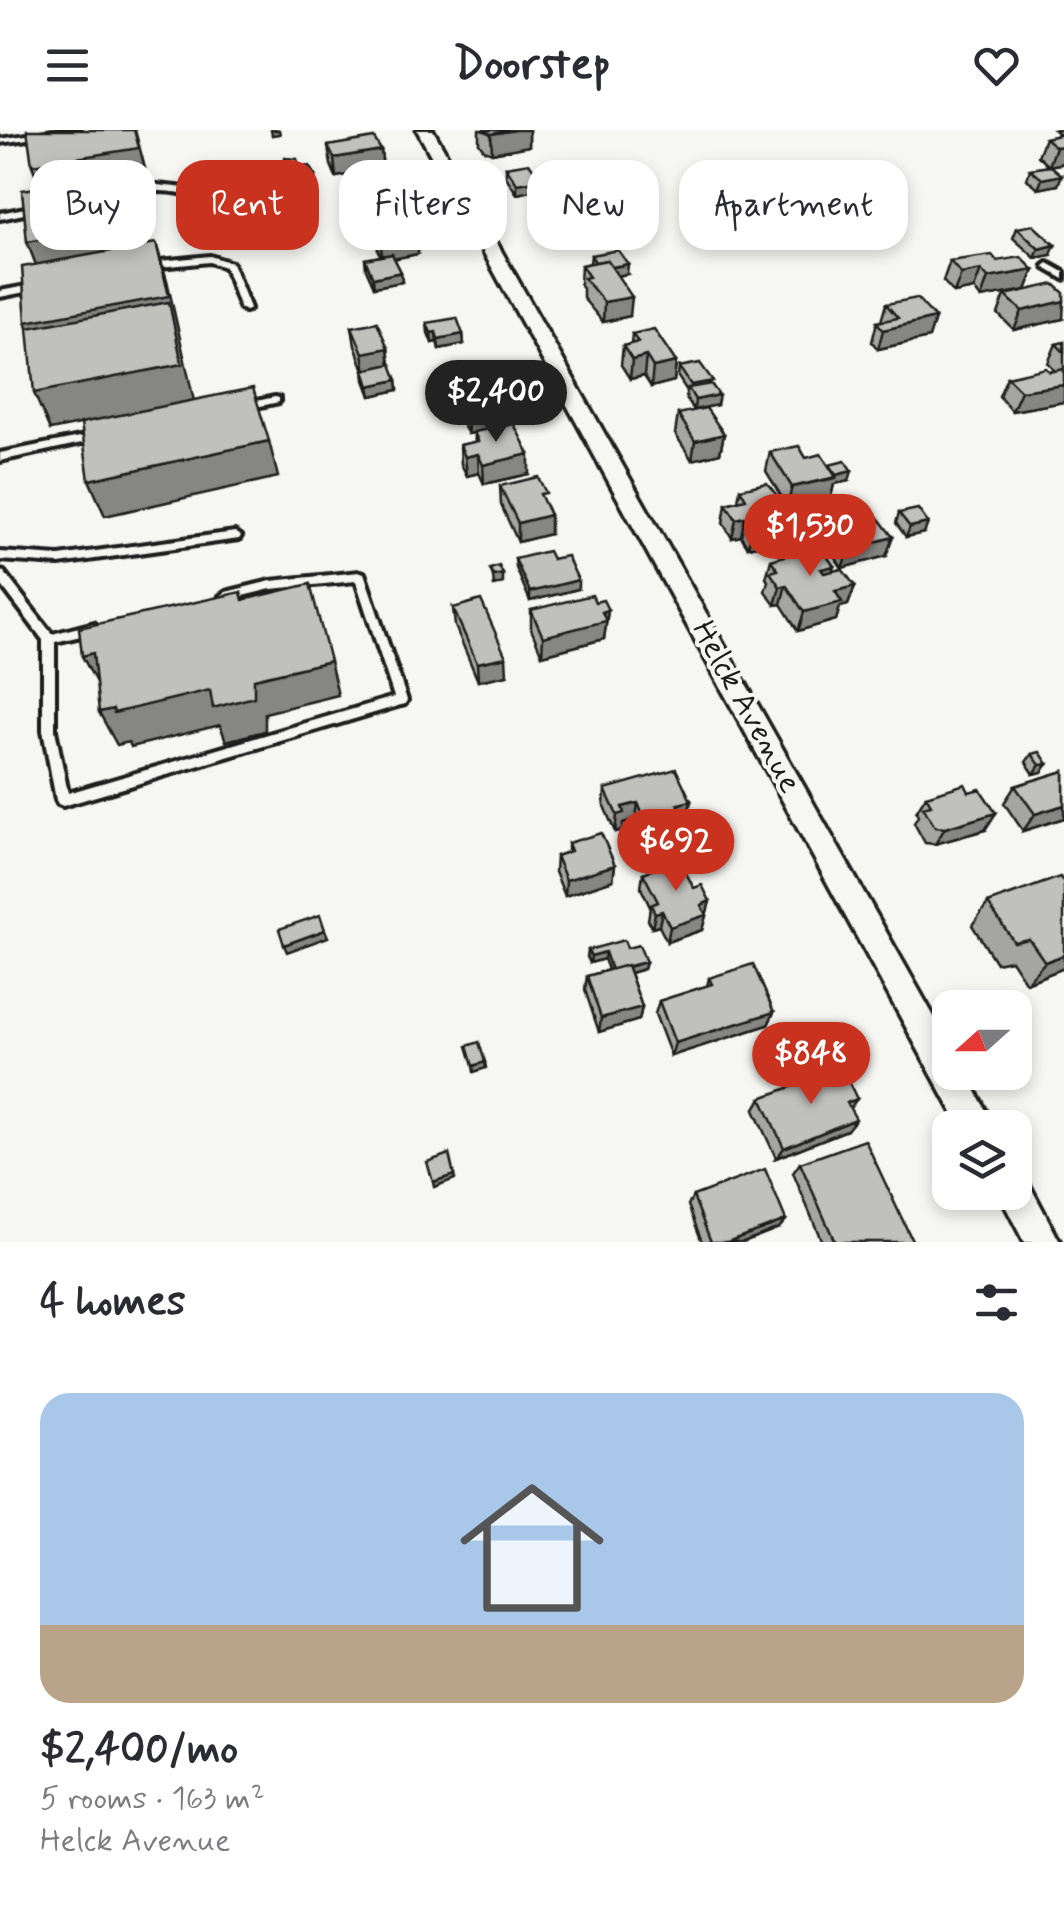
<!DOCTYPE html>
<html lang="en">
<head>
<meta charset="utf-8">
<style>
	:root { --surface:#fff; --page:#f2f2f3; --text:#2b2b33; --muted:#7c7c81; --accent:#c8321e }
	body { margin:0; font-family:Mynerve,sans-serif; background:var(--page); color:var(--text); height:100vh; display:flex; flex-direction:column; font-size:38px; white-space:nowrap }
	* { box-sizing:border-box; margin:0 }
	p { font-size:32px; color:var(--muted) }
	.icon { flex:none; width:55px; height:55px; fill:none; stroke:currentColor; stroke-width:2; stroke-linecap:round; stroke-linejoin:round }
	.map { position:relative; height:1112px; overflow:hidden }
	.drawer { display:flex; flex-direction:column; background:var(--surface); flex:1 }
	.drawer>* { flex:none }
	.top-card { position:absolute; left:30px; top:30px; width:1005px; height:90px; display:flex; gap:20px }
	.needle { width:65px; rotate:249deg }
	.buttons { position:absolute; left:932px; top:860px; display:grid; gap:20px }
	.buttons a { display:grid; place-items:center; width:100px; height:100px; border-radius:20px; background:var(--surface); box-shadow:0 5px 15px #0003; font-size:50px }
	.price { position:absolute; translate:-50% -85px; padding:0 22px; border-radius:35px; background:var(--accent); color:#fff; font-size:32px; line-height:65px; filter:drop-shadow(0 2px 5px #0008) }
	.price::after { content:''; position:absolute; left:50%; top:60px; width:30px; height:22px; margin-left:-15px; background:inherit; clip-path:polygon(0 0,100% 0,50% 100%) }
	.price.on { background:#222; color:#fff }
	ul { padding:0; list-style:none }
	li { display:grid; align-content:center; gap:20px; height:530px; padding:0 40px }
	li span { display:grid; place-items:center; height:310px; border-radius:30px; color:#555 }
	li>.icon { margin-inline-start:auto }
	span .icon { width:180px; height:180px; fill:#fffc; stroke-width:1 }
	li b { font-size:42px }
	h2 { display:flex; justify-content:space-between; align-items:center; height:120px; padding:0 40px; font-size:42px }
	.pill { padding:0 35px; border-radius:30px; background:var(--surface); box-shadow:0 5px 15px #0003; font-size:35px; line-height:90px }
	.pill.on { background:var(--accent); color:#fff }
	header { display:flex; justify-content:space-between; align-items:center; height:130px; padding:0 40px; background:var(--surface); font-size:45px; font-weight:700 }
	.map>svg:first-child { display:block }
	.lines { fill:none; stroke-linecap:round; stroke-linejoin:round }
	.service-casing { stroke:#1c1c1c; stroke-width:8 }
	.minor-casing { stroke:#1c1c1c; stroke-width:7 }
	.service { fill:#f6f6f2; fill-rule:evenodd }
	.minor { fill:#f6f6f2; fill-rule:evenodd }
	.wall { fill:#a5a5a3; stroke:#1c1c1c; stroke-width:2.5 }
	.shaded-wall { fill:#868684; stroke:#1c1c1c; stroke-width:2.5 }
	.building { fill:#c0c0bd; stroke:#1c1c1c; stroke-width:2.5 }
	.labels { text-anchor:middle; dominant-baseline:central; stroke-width:8; stroke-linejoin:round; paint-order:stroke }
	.street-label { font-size:32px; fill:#1c1c1c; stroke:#f6f6f2 }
</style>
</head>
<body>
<header><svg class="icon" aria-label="menu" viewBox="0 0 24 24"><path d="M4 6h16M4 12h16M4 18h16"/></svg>Doorstep<svg class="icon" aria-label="heart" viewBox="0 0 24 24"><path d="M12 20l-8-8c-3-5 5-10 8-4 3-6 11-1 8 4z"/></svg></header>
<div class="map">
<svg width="1064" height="1112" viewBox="0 0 1064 1112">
	<rect width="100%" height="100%" fill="#f6f6f2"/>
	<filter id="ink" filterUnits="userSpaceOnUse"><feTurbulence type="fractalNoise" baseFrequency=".01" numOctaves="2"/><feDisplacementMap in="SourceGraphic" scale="20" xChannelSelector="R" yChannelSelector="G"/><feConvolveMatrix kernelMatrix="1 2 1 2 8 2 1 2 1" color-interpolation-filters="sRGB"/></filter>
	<g filter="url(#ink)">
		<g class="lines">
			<defs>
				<g id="service">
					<polygon points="59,0 79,0 75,2 0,13 0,9"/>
					<path d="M157,55L195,59L232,72L228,75C178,60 161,57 109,66L105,64L127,58Z"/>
					<polygon points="40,75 43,76 43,80 0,89 0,83"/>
					<polygon points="210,126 232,133 250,178 248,180 245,181 240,178 225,137 209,132 150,138 146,135 150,132"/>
					<polygon points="1048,133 1064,142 1064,149 1045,138 1044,136"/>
					<polygon points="37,154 40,155 40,159 0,167 0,161"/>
					<polygon points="275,267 279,268 279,272 242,280 237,277 238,275"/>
					<polygon points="100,303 104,304 104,308 0,331 0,323"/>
					<polygon points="235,402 241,406 239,409 59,434 0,430 0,422 59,426"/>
					<polygon points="0,441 4,442 52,504 94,493 100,498 94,503 55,512 55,600 68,663 394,567 356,451 271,459 226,470 220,466 226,462 271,451 360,442 364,443 407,570 405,574 401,575 63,676 58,674 56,670 43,600 43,510 0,453"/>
				</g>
				<g id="minor">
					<polygon points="417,0 433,0 950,915 950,942 966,942 995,998 961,998"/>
					<polygon points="1015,1045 1027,1050 1060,1112 1024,1112 998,1062 1015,1062"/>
				</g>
			</defs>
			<use href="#service" class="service-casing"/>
			<use href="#minor" class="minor-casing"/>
			<use href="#service" class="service"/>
			<use href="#minor" class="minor"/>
		</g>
		<g class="wall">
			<polygon points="479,0 529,0 529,16 492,23 484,20 479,13"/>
			<polygon points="1054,0 1064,0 1064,33 1051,36 1058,55 1038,59 1027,49 1030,39 1049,36 1038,26 1045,8 1060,5"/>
			<polygon points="328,16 381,20 383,39 336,47 331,35"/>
			<polygon points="506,37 541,59 517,64 506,47"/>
			<polygon points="354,53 402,77 397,81 364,87 357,72"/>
			<polygon points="561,66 591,87 591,108 553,116 543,100 543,81 562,78"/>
			<polygon points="384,94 419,98 421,117 418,118 418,124 394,128 401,142 402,152 374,157 366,139 365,129 381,126 378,121 376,102 385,100"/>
			<polygon points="1017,98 1051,125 1035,128 1013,108"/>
			<polygon points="591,125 627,144 618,146 630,186 603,192 583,168 583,159 580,154 581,135 590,133"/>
			<polygon points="950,131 997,131 1034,140 1026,160 981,168 974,159 954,163 943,151"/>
			<polygon points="1005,165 1063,189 1014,200 998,184"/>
			<polygon points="886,174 935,188 929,208 878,219 872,212 877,192 881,191"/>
			<polygon points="427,193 463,204 464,214 439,219 437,212 432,213 428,203"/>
			<polygon points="352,197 388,218 390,235 397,250 398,260 371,266 365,250 364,240 355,216"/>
			<polygon points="632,204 676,232 674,251 651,257 644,246 630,249 621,235 623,216 631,214"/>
			<polygon points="1064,212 1064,272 1012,281 999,266 1007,247 1055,241 1048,233 1056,214"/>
			<polygon points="679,237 712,255 717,275 694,280 686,268 687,261 678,247"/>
			<polygon points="462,249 497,262 507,270 508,289 505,290 505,296 529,344 484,354 479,343 467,346 461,334 460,315 475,312 474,303 468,304 456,284 454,264 463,262"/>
			<polygon points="678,284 724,304 720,323 692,330 675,304"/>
			<polygon points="770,322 806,328 829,336 849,351 834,354 831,367 787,376 766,341"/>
			<polygon points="500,356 546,376 550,385 550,404 518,412 501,375"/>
			<polygon points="740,359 790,407 748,417 741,406 732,408 723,393 726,374 738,371"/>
			<polygon points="899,383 928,393 924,403 906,407 896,393"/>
			<polygon points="829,391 886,426 842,438 824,410"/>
			<polygon points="812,425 834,436 832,441 855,456 848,475 840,477 836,490 798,501 781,474 775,475 765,461 768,451 766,448 771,430"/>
			<polygon points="515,429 552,429 578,459 530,471 516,438"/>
			<polygon points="595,472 608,480 604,509 542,525 531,499 531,480"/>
			<polygon points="453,478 507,545 478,551 455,496"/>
			<polygon points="1032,624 1048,634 1042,642 1034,644 1026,632"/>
			<polygon points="1064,641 1064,688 1023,701 1004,673 1015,656"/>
			<polygon points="605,659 691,671 687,688 685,688 689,696 685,712 639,726 636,717 629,719 625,709 627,692 636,689 623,693 622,700 615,702 604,676"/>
			<polygon points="926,666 985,700 935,714 925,713 914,693 918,686 916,682"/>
			<polygon points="568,713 615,735 613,750 565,766 555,742 556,726 568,722"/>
			<polygon points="643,743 694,758 710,771 702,800 667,812 659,796 652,798 648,790 650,777 641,758"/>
			<polygon points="988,773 1064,838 1026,853 1011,830 996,833 972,795"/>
			<polygon points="627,818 646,832 644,839 630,843 642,877 639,890 599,902 585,860 587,846 608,840 604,829 590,833 587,827 588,820"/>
			<polygon points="709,848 774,882 768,895 671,926 655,884 659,871 707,856"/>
			<polygon points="761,968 857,969 850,978 847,1000 776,1028 754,980"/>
			<polygon points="800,1033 912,1110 910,1112 822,1112 793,1043"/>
			<polygon points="693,1066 786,1090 779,1098 743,1112 702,1112 688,1075"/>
		</g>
		<g class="shaded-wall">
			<polygon points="135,0 147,46 123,50 129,72 140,122 38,140 27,112 42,63 32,35"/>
			<polygon points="271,0 279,0 280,4 272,5"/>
			<polygon points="515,0 529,0 529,16 492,23 491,4"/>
			<polygon points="1064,16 1064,33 1049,36 1056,17"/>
			<polygon points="381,20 383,39 336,47 334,28"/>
			<polygon points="299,35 300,45 296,38 297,45 288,46 286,37"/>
			<polygon points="1062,45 1058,55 1038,59 1042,49"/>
			<polygon points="315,46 316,56 303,59 301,49"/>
			<polygon points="541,50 541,59 517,64 517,54"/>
			<polygon points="400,58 402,77 397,81 364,87 362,68"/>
			<polygon points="592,89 591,108 553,116 553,97"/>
			<polygon points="419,98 421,117 418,118 418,124 383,131 380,111"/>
			<polygon points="156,113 167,150 194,271 50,300 34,263 42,229 26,192"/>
			<polygon points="1055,115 1051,125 1035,128 1039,119"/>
			<polygon points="628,134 627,144 600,149 600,140"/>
			<polygon points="981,140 974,159 954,163 961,144"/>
			<polygon points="1034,140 1026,160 981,168 988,148"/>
			<polygon points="401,142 402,152 374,157 373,148"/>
			<polygon points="632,167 630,186 603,192 604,172"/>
			<polygon points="1064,171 1063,189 1014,200 1022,181"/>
			<polygon points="935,188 929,208 878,219 883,200"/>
			<polygon points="436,202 437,212 432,213 431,203"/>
			<polygon points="463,204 464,214 439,219 438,209"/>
			<polygon points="388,218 390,237 366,242 363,223"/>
			<polygon points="646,226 644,246 630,249 632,230"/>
			<polygon points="676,232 674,251 651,257 653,237"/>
			<polygon points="397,250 398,260 371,266 369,256"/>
			<polygon points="1064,255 1064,272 1012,281 1021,261"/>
			<polygon points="719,265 717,275 694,280 695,270"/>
			<polygon points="507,270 508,289 505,290 505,297 468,304 467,285"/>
			<polygon points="724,304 720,323 692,330 695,311"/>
			<polygon points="269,311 278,347 105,386 89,350"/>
			<polygon points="478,324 479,343 467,346 465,327"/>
			<polygon points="529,324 529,344 484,354 483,335"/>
			<polygon points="852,341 849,351 834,354 831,367 787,376 792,357 836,348 836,345"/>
			<polygon points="550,385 550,404 518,412 518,393"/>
			<polygon points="745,387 741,406 732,408 736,389"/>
			<polygon points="795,388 790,407 748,417 752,398"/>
			<polygon points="928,393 924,403 906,407 910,397"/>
			<polygon points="893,407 886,426 842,438 849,419"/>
			<polygon points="834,436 828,454 821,439"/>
			<polygon points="503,444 503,453 494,456 493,446"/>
			<polygon points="578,450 578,459 530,471 530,462"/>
			<polygon points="786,455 781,474 775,475 780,457"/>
			<polygon points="855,456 848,475 840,477 836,490 798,501 804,482 835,461"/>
			<polygon points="608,480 604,509 542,525 543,507"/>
			<polygon points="93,523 100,560 82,526"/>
			<polygon points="506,527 507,545 478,551 477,533"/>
			<polygon points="330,531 338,565 265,583 265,601 226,611 220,595 131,617 129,612 117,615 99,582 254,549"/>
			<polygon points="1048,634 1042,642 1034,644 1040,635"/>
			<polygon points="691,671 687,688 675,691 678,674"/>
			<polygon points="638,673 636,689 623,693 622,700 615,702 617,685 622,677"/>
			<polygon points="1064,675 1064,688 1023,701 1035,684"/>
			<polygon points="996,683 985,700 935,714 945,698"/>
			<polygon points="689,696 685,712 639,726 642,710"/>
			<polygon points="638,701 636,717 629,719 632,703"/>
			<polygon points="615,735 613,750 565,766 566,750"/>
			<polygon points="710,771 702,800 667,812 670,797 701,775"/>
			<polygon points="662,781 659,796 652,798 655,783"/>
			<polygon points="325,800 328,807 287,822 284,815"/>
			<polygon points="605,822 604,829 590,833 591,826"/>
			<polygon points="1064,825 1064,838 1026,853 1045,832"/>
			<polygon points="646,832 644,839 611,848 612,841"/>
			<polygon points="642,877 639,890 599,902 601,888"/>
			<polygon points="774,882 768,895 671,926 675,913"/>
			<polygon points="485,932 486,938 474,942 473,936"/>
			<polygon points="856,989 847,1000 776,1028 784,1018"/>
			<polygon points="454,1045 455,1049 434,1057 433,1052"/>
			<polygon points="786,1090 779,1098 743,1112 727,1112"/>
		</g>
		<g class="building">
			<polygon points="27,0 134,0 139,18 32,35"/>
			<polygon points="482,0 515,0 491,4"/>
			<polygon points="1064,4 1064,16 1056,17 1045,8"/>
			<polygon points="374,8 381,20 334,28 328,16"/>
			<polygon points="285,28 297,29 299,35 286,37"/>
			<polygon points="529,33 541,50 517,54 506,37"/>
			<polygon points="309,36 315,46 301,49 296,38"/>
			<polygon points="1051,36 1062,45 1042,49 1030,39"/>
			<polygon points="121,44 131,94 27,112 22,60"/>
			<polygon points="387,47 395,48 400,58 395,62 362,68 354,53"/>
			<polygon points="581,62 592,77 584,78 581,74 568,76 561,66"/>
			<polygon points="581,74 592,89 553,97 543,81"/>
			<polygon points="415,88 419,98 414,99 416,105 380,111 376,102 387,100 384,94"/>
			<polygon points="1033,95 1055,115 1039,119 1017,98"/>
			<polygon points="156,113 169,166 26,192 22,137"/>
			<polygon points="618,120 628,134 612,137 607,130 595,132 591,125"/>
			<polygon points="392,124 401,142 373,148 365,129"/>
			<polygon points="992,125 997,131 1021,127 1034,140 988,148 981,140 961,144 950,131"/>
			<polygon points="607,130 632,167 604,172 584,148 589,147 581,135"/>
			<polygon points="1054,154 1064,163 1064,171 1022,181 1005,165"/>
			<polygon points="917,168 935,188 883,200 877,192 898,188 886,174"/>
			<polygon points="169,172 182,234 34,263 28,198"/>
			<polygon points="457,188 463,204 438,209 436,202 431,203 427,193"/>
			<polygon points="377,192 388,218 363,223 352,197"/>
			<polygon points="654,199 676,232 653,237 646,226 632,230 623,216 638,212 632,204"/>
			<polygon points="1064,212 1064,222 1056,214"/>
			<polygon points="700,233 713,251 691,255 679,237"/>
			<polygon points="391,234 397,250 369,256 364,240"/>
			<polygon points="1046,238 1050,242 1064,239 1064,255 1021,261 1007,247"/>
			<polygon points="489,244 497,262 503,261 507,270 502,271 505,278 467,285 454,264 468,262 462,249"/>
			<polygon points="711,254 719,265 695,270 688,258"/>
			<polygon points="253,258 269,311 89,350 81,293"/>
			<polygon points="706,278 724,304 695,311 678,284"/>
			<polygon points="514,294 529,324 483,335 478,324 465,327 460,315 478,311 474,302"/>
			<polygon points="799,316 806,328 821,324 836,347 792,357 770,322"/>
			<polygon points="845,331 852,341 836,345 829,335"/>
			<polygon points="538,347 546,363 540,364 550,385 518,393 500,356"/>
			<polygon points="767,353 795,388 752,398 745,387 736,389 726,374 746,369 740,359"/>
			<polygon points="918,379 928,393 910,397 899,383"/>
			<polygon points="860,382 864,388 876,385 893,407 849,419 829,391"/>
			<polygon points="808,419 812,425 824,422 834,436 821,439 824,443 842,439 855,456 835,461 842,472 804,482 786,455 780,457 770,442 778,440 771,430"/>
			<polygon points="548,421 552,429 567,426 578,450 530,462 515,429"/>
			<polygon points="499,436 503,444 493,446 490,439"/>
			<polygon points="310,454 330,531 254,549 254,567 213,578 210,560 114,583 113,579 99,582 93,523 82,526 79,498 241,462 243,470"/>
			<polygon points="592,465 595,472 603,470 608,480 602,482 606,491 543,507 531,480"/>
			<polygon points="481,470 506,527 477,533 453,478"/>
			<polygon points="1040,622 1048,634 1040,635 1032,624"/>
			<polygon points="676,639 691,671 678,674 689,696 642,710 638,701 632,703 627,692 644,688 638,673 622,677 624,683 617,685 605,659"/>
			<polygon points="1064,641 1064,675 1035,684 1015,656"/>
			<polygon points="965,654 969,662 980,659 996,683 945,698 935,697 923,677 931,675 926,666"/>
			<polygon points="601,703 615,735 566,750 556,726 571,721 568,713"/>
			<polygon points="679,730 694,758 702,755 710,771 701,775 706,785 670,797 662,781 655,783 651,775 658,772 643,743"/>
			<polygon points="1060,747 1064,752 1064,825 1045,832 1029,809 1014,812 988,773"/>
			<polygon points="320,785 325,800 284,815 279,799"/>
			<polygon points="624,810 627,818 639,815 646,832 611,840 605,822 591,826 588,820"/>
			<polygon points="753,834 774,882 675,913 659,871 712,854 709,848"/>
			<polygon points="627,835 642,877 601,888 587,846"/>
			<polygon points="479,912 485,932 473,936 467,916"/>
			<polygon points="842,938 857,969 847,973 856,989 784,1018 761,968"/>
			<polygon points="865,1010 912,1110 908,1112 835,1112 800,1033"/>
			<polygon points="449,1024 454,1045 433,1052 427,1032"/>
			<polygon points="765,1039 786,1090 727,1112 711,1112 693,1066"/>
		</g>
	</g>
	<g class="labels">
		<g class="street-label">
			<text transform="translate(746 577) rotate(61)">Helck Avenue</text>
		</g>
	</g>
</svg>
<div class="buttons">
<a><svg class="needle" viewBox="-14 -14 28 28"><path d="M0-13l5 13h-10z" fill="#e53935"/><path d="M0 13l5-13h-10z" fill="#7c7c81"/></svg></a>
<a><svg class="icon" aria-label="layers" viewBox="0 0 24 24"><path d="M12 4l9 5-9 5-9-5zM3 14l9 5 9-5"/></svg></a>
</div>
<b class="price on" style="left:496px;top:315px">$2,400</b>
<b class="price" style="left:810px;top:449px">$1,530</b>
<b class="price" style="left:676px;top:764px">$692</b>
<b class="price" style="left:811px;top:977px">$848</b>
<div class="top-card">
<a class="pill">Buy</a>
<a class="pill on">Rent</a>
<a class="pill">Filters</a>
<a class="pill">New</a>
<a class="pill">Apartment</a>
</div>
</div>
<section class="drawer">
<h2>4 homes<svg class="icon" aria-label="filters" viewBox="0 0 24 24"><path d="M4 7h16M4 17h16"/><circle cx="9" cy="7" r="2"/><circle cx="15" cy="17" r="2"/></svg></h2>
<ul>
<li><span style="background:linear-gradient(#a9c7e8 75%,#b9a48a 0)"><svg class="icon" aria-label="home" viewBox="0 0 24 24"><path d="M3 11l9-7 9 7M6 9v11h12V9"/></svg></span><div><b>$2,400/mo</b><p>5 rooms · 163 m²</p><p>Helck Avenue</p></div></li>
</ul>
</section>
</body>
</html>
